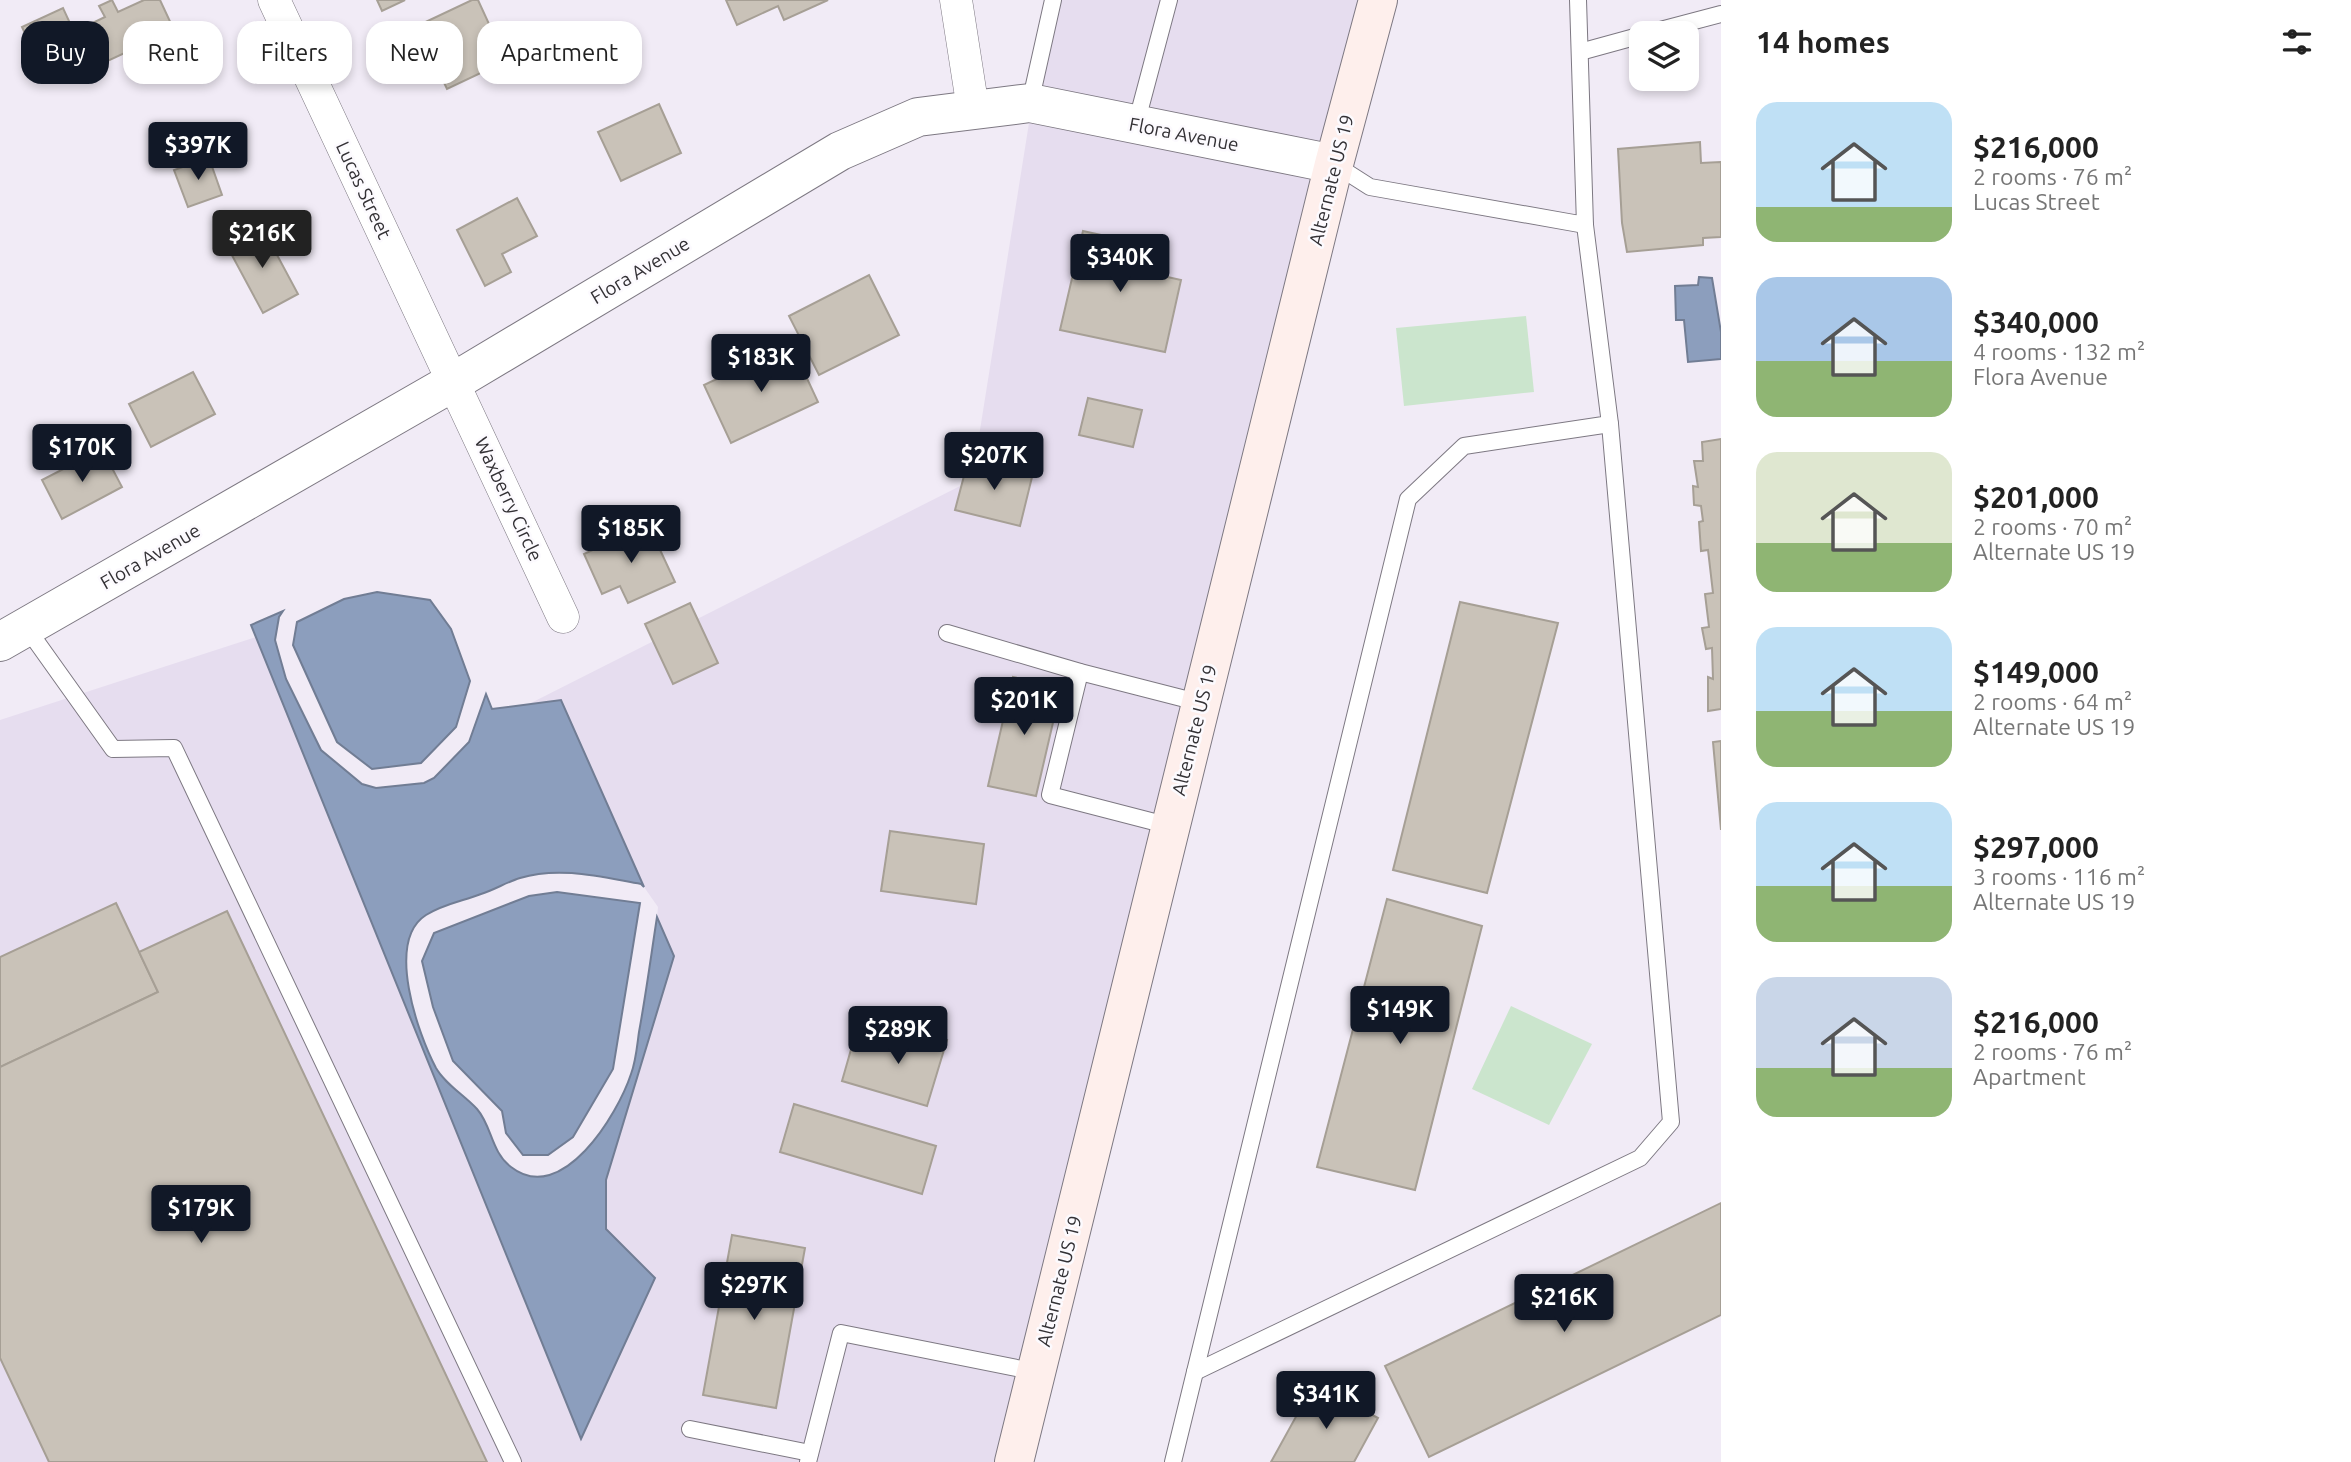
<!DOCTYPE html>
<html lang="en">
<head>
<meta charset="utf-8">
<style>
	:root { --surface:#fff; --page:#f2f2f2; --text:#222; --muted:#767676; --accent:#111827 }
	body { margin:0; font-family:Ubuntu,sans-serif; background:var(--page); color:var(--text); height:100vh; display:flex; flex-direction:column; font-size:26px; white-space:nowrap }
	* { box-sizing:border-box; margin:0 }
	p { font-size:23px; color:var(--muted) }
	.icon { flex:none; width:38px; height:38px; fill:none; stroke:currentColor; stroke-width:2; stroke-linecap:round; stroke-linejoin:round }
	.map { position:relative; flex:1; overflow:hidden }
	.side { display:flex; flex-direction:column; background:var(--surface); width:630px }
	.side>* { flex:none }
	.guide { position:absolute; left:21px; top:21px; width:665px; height:63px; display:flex; gap:14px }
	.fabs { position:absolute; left:1629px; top:21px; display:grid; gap:14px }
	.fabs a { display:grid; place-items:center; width:70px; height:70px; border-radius:14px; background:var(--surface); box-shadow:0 4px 10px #0003; font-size:35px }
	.price { position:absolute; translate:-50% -60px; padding:0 16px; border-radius:7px; background:var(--accent); color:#fff; font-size:23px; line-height:46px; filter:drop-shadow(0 2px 4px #0008) }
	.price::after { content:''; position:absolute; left:50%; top:42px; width:21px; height:16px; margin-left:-10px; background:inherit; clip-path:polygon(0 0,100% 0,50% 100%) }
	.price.selected { background:#222; color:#fff }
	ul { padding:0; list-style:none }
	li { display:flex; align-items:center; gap:21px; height:175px; padding:0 35px }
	li span { display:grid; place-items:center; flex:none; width:196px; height:140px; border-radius:21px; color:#555 }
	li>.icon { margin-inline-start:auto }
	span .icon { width:84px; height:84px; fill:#fffc; stroke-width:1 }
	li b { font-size:30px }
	h2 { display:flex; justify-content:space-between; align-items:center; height:84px; padding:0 35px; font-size:30px }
	.chip { padding:0 24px; border-radius:21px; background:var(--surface); box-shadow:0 4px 10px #0003; font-size:24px; line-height:63px }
	.chip.selected { background:var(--accent); color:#fff }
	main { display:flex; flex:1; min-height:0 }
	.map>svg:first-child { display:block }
	.built { fill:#e6ddef }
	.green { fill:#cbe5cd }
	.water { fill:#8c9ebd; stroke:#717d94; stroke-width:2 }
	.building { fill:#c9c2b8; stroke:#a69f95; stroke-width:2 }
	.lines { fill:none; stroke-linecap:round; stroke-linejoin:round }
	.service-casing { stroke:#7d7882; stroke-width:18 }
	.minor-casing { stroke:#7d7882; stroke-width:33 }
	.tertiary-casing { stroke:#7d7882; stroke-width:40 }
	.secondary-casing { stroke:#7d7882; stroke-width:40 }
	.service { stroke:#fff; stroke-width:16 }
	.minor { stroke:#fff; stroke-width:32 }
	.tertiary { stroke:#fff; stroke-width:38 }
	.secondary { stroke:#feefec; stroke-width:38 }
	.labels { text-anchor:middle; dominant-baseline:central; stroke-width:5; stroke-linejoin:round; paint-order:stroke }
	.street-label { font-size:19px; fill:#333135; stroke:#fcfafe }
</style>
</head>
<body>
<main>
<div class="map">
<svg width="1721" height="1462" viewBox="0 0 1721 1462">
	<rect width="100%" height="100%" fill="#f1ebf6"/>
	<g class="built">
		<polygon points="1049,0 1358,0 1320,142 1035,84"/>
		<polygon points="1029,123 1310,179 995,1462 0,1462 0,720 256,637 580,1438 606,1229 606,1180 674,955 657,917 658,907 644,887 561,700 529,704 972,480"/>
	</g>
	<g class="green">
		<polygon points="1526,316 1534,392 1404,406 1396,328"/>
		<polygon points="1511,1006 1592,1044 1549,1125 1472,1089"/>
	</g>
	<g class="water">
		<polygon points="1699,277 1712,278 1721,332 1721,359 1688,362 1684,320 1676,320 1675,286 1698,285"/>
		<polygon points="377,592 430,600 451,629 470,681 456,727 421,763 372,769 337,742 293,645 297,622 344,599"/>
		<path d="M283,611L279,617L275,640L286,679L321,750L362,784L376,788L424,783L434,778L469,742L486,694L492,709L561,700L644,887L641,884C601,877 560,866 520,878C507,882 494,890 481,894C463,901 443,904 426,915C385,941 418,1034 436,1068C445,1084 464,1095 477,1109C492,1126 491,1152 511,1167C562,1207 618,1114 631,1074C636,1061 637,1046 639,1032C646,994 651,956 657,917L674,956L606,1180V1229L655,1278L581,1439L251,625Z"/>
		<polygon points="557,892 640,903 613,1069 573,1137 548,1155 523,1155 506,1133 502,1111 453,1061 433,1007 422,961 434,933 529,896"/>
	</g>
	<g class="building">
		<polygon points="112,0 118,12 144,0 160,0 174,30 84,72 68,37 34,53 22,27 63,8 74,32 105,17 99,6"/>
		<polygon points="377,0 405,0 382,11"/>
		<polygon points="472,0 478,0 506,61 447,89 417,26"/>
		<polygon points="726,0 828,0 784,20 778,6 737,25"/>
		<polygon points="659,104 681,153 621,181 598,132"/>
		<polygon points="1700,142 1701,163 1721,162 1721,237 1703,238 1703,245 1627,252 1622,223 1618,149"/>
		<polygon points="209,158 222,195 188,207 174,170"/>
		<polygon points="517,198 537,236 502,254 511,272 485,286 457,230"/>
		<polygon points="262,227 298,294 263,313 227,246"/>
		<polygon points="1083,231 1160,248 1154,274 1181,280 1165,352 1060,330"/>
		<polygon points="869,275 899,335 819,375 789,316"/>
		<polygon points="791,344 818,402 731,443 704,385"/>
		<polygon points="193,372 215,414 151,447 129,404"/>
		<polygon points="1088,398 1142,410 1133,447 1079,435"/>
		<polygon points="1721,439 1721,709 1708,711 1708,677 1713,679 1712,648 1706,649 1702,628 1709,627 1705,594 1713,593 1708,550 1701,551 1699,522 1703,521 1701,506 1694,505 1693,486 1698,487 1694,461 1703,461 1702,442"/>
		<polygon points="102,449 122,487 62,519 42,480"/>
		<polygon points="969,457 1033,473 1020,526 955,510"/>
		<polygon points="648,524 675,582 628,603 620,586 602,594 584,554"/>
		<polygon points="1460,602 1558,623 1487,893 1393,870"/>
		<polygon points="690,603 718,663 673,684 645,624"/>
		<polygon points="1013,677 1061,688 1036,796 988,786"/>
		<polygon points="1721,741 1721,830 1713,742"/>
		<polygon points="890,831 984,844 976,904 881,891"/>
		<polygon points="1387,899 1482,926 1415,1190 1317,1167"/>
		<polygon points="116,903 158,992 0,1067 0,957"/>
		<polygon points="227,911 487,1462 49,1462 0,1358 0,1067 158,992 139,952"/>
		<polygon points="901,1026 947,1040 927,1106 842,1081 854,1039 894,1051"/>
		<polygon points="794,1104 936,1146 922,1194 780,1152"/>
		<polygon points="1721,1203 1721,1315 1429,1457 1385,1366"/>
		<polygon points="732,1235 805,1248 776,1408 703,1395"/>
		<polygon points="1314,1384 1378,1418 1354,1462 1271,1462"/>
	</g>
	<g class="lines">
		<defs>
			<g id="service">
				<polyline points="1649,33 1721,14"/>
				<polyline points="1580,52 1642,35"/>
				<polyline points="1030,103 1053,0"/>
				<polyline points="1136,124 1169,0"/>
				<polyline points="1334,164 1370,187 1585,225 1578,0"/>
				<polyline points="26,627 113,749 174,748 513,1462"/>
				<polyline points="947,633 1080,672 1201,703"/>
				<polyline points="1080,672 1050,795 1170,826"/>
				<polyline points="1195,1372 1640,1158 1671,1122 1610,424"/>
				<polyline points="690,1429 810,1453"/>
				<polyline points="808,1462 841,1333 1037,1372"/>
				<polyline points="1173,1462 1408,499 1464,446 1610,424 1585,225"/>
			</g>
			<g id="minor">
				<polyline points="274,0 563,617"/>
				<polyline points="956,0 973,109"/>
			</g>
			<polyline id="tertiary" points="0,642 455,381 840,151 918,117 1030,103 1334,164"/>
			<polyline id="secondary" points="1014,1462 1334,164 1378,0"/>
		</defs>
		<use href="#service" class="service-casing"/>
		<use href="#minor" class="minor-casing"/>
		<use href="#tertiary" class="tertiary-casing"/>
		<use href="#secondary" class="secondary-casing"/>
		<use href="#service" class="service"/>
		<use href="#minor" class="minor"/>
		<use href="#tertiary" class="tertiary"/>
		<use href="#secondary" class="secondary"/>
	</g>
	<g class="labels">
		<g class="street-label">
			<text transform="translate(1184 134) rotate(11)">Flora Avenue</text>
			<text transform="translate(1331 180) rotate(-76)">Alternate US 19</text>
			<text transform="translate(364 190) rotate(65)">Lucas Street</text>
			<text transform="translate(640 270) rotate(-31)">Flora Avenue</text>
			<text transform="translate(509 499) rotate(65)">Waxberry Circle</text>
			<text transform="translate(150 556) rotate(-30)">Flora Avenue</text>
			<text transform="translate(1194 730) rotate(-76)">Alternate US 19</text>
			<text transform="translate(1059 1281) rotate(-76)">Alternate US 19</text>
		</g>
	</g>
</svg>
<div class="fabs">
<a><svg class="icon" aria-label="layers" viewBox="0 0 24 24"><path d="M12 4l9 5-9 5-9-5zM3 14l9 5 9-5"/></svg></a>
</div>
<b class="price" style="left:198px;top:182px">$397K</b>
<b class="price selected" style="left:262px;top:270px">$216K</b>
<b class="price" style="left:1120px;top:294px">$340K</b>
<b class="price" style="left:761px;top:394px">$183K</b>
<b class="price" style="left:82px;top:484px">$170K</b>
<b class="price" style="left:994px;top:492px">$207K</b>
<b class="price" style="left:631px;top:565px">$185K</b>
<b class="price" style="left:1024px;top:737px">$201K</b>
<b class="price" style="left:1400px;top:1046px">$149K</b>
<b class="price" style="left:898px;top:1066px">$289K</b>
<b class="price" style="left:201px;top:1245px">$179K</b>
<b class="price" style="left:754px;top:1322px">$297K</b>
<b class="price" style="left:1564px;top:1334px">$216K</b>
<b class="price" style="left:1326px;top:1431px">$341K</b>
<div class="guide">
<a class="chip selected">Buy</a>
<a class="chip">Rent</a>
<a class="chip">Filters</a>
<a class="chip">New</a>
<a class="chip">Apartment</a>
</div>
</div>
<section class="side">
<h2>14 homes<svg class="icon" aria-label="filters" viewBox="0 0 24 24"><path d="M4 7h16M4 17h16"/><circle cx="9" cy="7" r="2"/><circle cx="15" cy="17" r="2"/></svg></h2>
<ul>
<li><span style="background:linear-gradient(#bfe0f5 75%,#8fb573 0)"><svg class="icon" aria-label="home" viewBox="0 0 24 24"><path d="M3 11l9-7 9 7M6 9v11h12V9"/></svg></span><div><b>$216,000</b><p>2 rooms · 76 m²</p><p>Lucas Street</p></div></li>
<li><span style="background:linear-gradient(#a9c7e8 60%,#8fb573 0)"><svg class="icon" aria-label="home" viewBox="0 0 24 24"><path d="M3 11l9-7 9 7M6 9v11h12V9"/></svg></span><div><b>$340,000</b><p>4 rooms · 132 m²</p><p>Flora Avenue</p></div></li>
<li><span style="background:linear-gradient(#dfe7d0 65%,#8fb573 0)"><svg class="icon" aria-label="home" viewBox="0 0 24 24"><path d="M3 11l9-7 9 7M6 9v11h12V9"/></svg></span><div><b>$201,000</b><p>2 rooms · 70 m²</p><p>Alternate US 19</p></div></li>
<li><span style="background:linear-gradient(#bfe0f5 60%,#8fb573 0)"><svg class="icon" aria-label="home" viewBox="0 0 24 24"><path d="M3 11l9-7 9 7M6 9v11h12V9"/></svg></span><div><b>$149,000</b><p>2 rooms · 64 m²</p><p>Alternate US 19</p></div></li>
<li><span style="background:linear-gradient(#bfe0f5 60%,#8fb573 0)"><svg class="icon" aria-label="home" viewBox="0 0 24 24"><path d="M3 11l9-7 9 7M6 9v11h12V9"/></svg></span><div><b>$297,000</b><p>3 rooms · 116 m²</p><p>Alternate US 19</p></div></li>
<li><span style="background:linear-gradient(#c9d6e8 65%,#8fb573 0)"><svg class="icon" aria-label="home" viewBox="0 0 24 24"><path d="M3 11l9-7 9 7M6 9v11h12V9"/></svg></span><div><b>$216,000</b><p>2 rooms · 76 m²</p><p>Apartment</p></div></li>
</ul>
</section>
</main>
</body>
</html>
